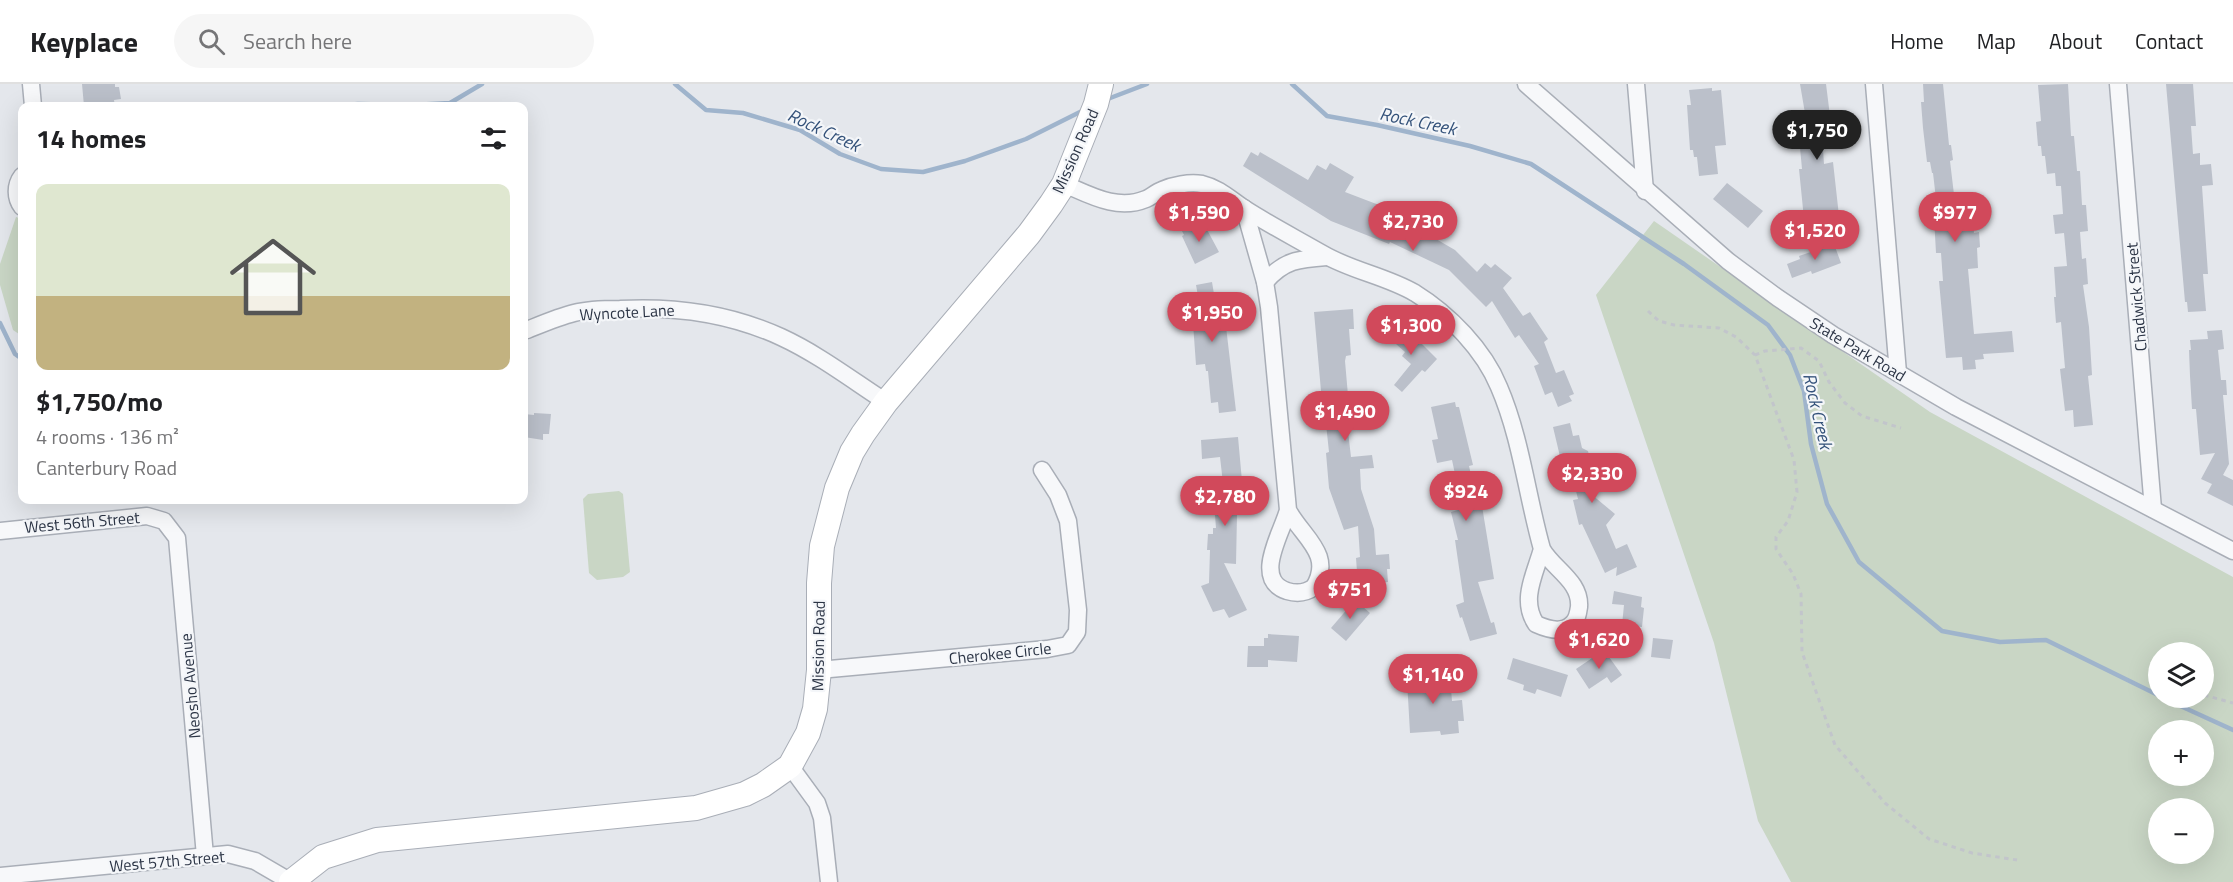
<!DOCTYPE html>
<html lang="en">
<head>
<meta charset="utf-8">
<style>
	:root { --surface:#fff; --page:#f6f6f6; --text:#202124; --muted:#757577; --line:#e0e0e0; --accent:#d1495b }
	body { margin:0; font-family:"Titillium Web",sans-serif; background:var(--page); color:var(--text); height:100vh; display:flex; flex-direction:column; font-size:22px; white-space:nowrap }
	* { box-sizing:border-box; margin:0 }
	p { font-size:20px; color:var(--muted) }
	.icon { flex:none; width:33px; height:33px; fill:none; stroke:currentColor; stroke-width:2; stroke-linecap:round; stroke-linejoin:round }
	.map { position:relative; flex:1; overflow:hidden }
	.details { position:absolute; left:18px; top:18px; width:510px; height:402px; display:flex; flex-direction:column; background:var(--surface); border-radius:12px; box-shadow:0 6px 24px #0002 }
	.details>* { flex:none }
	.buttons { position:absolute; left:2148px; top:558px; display:grid; gap:12px }
	.buttons a { display:grid; place-items:center; width:66px; height:66px; border-radius:50%; background:var(--surface); box-shadow:0 6px 24px #0002; font-size:30px }
	.price { position:absolute; translate:-50% -51px; padding:0 14px; border-radius:21px; background:var(--accent); color:#fff; font-size:20px; line-height:39px; filter:drop-shadow(0 2px 3px #0008) }
	.price::after { content:''; position:absolute; left:50%; top:36px; width:18px; height:14px; margin-left:-9px; background:inherit; clip-path:polygon(0 0,100% 0,50% 100%) }
	.price.active { background:#222; color:#fff }
	ul { padding:0; list-style:none }
	li { display:grid; align-content:center; gap:12px; height:318px; padding:0 18px }
	li span { display:grid; place-items:center; height:186px; border-radius:12px; color:#555 }
	li>.icon { margin-inline-start:auto }
	span .icon { width:108px; height:108px; fill:#fffc; stroke-width:1 }
	li b { font-size:26px }
	h2 { display:flex; justify-content:space-between; align-items:center; height:72px; padding:0 18px; font-size:26px }
	header { display:flex; align-items:center; gap:36px; box-sizing:border-box; height:84px; padding:0 30px; background:var(--surface); border-bottom:2px solid var(--line) }
	header strong { font-size:28px }
	nav { display:flex; gap:33px; margin-inline-start:auto; font-size:21px }
	.search { width:420px; height:54px; background:var(--page); display:flex; align-items:center; gap:15px; box-sizing:border-box; padding:0 21px; border-radius:33px; color:var(--muted); font-size:22px }
	.map>svg:first-child { display:block }
	.green { fill:#c9d6c5; fill-rule:evenodd }
	.lines { fill:none; stroke-linecap:round; stroke-linejoin:round }
	.stream { stroke:#9fb4cc; stroke-width:4.5 }
	.building { fill:#bbc0ca }
	.street-casing { stroke:#a9aeb7; stroke-width:19 }
	.secondary-casing { stroke:#a9aeb7; stroke-width:26 }
	.path { stroke:#c2c5cb; stroke-width:3; stroke-dasharray:4.5 4.5; stroke-linecap:butt }
	.street { stroke:#f7f8fa; stroke-width:16 }
	.secondary { stroke:#fff; stroke-width:24 }
	.labels { text-anchor:middle; dominant-baseline:central; stroke-width:4.5; stroke-linejoin:round; paint-order:stroke }
	.street-label { font-size:16px; fill:#2b3445; stroke:#f4f6f9 }
	.water-label { font-size:18px; font-style:italic; fill:#34527a; stroke:#f4f6f9 }
</style>
</head>
<body>
<header>
<strong>Keyplace</strong>
<div class="search"><svg class="icon" aria-label="search" viewBox="0 0 24 24"><circle cx="10" cy="10" r="6"/><path d="M15 15l6 6"/></svg>Search here</div>
<nav><a>Home</a><a>Map</a><a>About</a><a>Contact</a></nav>
</header>
<div class="map">
<svg width="2233" height="798" viewBox="0 0 2233 798">
	<rect width="100%" height="100%" fill="#e4e7ec"/>
	<g class="green">
		<polygon points="16,133 22,135 22,252 13,246 0,201 0,180"/>
		<path d="M1654,137L1930,328L2233,493V798H1791L1758,737L1714,559L1596,211ZM2158,568H2204V614H2158ZM2158,646H2204V692H2158ZM2158,724H2204V770H2158Z"/>
		<polygon points="619,407 623,410 630,488 623,493 597,496 589,489 583,415 588,410"/>
	</g>
	<g class="lines">
		<g class="stream">
			<polyline points="675,0 706,26 743,29 800,46 840,70 881,85 923,88 965,77 1026,55 1084,26"/>
			<polyline points="1292,0 1327,32 1377,41 1470,62 1531,80 1684,180 1768,241 1790,271 1804,307 1811,360 1827,420 1859,478 1942,547 2000,558 2046,556 2158,611"/>
			<polyline points="1105,16 1147,0"/>
			<polyline points="333,22 358,20 412,21 450,19 482,0"/>
			<polyline points="0,239 15,270 22,275"/>
			<polyline points="2163,614 2233,646"/>
		</g>
	</g>
	<g class="building">
		<polygon points="82,0 115,0 115,3 119,3 121,15 114,16 115,22 84,22"/>
		<polygon points="1800,0 1826,0 1832,48 1830,48 1830,50 1822,51 1824,80 1833,78 1840,141 1805,145 1799,85 1802,85 1798,42 1807,41"/>
		<polygon points="1923,0 1943,0 1949,61 1951,61 1953,76 1950,77 1955,119 1972,117 1974,149 1979,148 1980,163 1977,164 1978,184 1968,185 1974,250 2012,247 2014,268 1983,270 1984,275 1975,276 1976,285 1963,286 1962,273 1946,274 1939,197 1943,197 1941,169 1936,169 1933,115 1936,115 1933,89 1932,89 1930,78 1927,78 1923,44 1921,18 1924,18"/>
		<polygon points="2068,0 2071,52 2074,52 2077,87 2080,87 2082,121 2086,121 2088,147 2080,148 2082,175 2086,174 2088,200 2083,201 2089,243 2092,291 2088,292 2093,341 2074,343 2073,326 2065,327 2060,285 2065,284 2061,238 2056,239 2054,213 2056,213 2054,183 2067,182 2064,149 2055,150 2053,131 2063,130 2061,102 2056,102 2055,89 2047,90 2045,72 2042,72 2041,62 2038,62 2036,38 2041,37 2038,1"/>
		<polygon points="2166,0 2193,0 2196,42 2191,42 2193,70 2200,69 2200,81 2211,80 2213,101 2202,102 2208,190 2203,190 2206,227 2188,228 2187,218 2185,218"/>
		<polygon points="1712,4 1712,7 1721,6 1726,61 1715,62 1718,90 1699,92 1697,73 1694,73 1693,66 1690,66 1687,21 1691,21 1689,6"/>
		<polygon points="1251,68 1258,72 1260,68 1308,96 1317,81 1326,86 1330,79 1354,93 1345,108 1379,121 1382,127 1425,148 1429,141 1440,147 1436,155 1455,166 1477,188 1485,179 1491,184 1495,180 1512,194 1503,204 1523,232 1530,228 1548,255 1544,258 1556,289 1564,286 1574,310 1569,312 1572,317 1558,323 1552,308 1545,311 1534,282 1539,280 1519,251 1515,254 1492,217 1486,223 1449,186 1390,158 1389,160 1331,137 1243,82"/>
		<polygon points="1727,99 1763,127 1748,144 1713,115"/>
		<polygon points="1198,139 1200,142 1204,140 1219,168 1195,180 1182,152 1184,151 1182,147"/>
		<polygon points="1834,160 1841,179 1812,190 1811,187 1792,194 1787,180 1800,175 1799,172"/>
		<polygon points="1212,198 1214,210 1222,209 1236,327 1219,329 1218,318 1211,319 1208,287 1206,287 1205,280 1196,281 1193,239 1185,240 1181,214 1198,212 1196,201"/>
		<polygon points="1353,225 1354,245 1349,245 1351,271 1346,272 1345,277 1349,323 1356,322 1358,338 1347,339 1351,373 1372,371 1374,384 1360,385 1361,405 1374,445 1376,471 1389,470 1390,485 1387,485 1388,498 1358,501 1356,474 1360,473 1358,442 1344,446 1329,404 1326,369 1329,368 1326,340 1324,341 1314,228"/>
		<polygon points="1397,241 1414,255 1416,254 1437,275 1425,288 1422,286 1402,308 1394,301 1411,280 1402,272 1405,268 1387,252"/>
		<polygon points="2222,246 2224,265 2218,266 2221,296 2226,296 2227,311 2223,311 2229,380 2223,391 2233,396 2233,422 2207,409 2212,400 2201,395 2215,369 2200,371 2196,325 2192,325 2190,292 2189,266 2191,266 2190,256 2208,255 2207,247"/>
		<polygon points="1455,318 1456,323 1459,323 1473,381 1469,382 1477,417 1481,416 1494,495 1478,498 1491,539 1494,538 1497,550 1470,557 1462,533 1460,534 1456,521 1464,518 1455,456 1458,456 1451,428 1461,425 1456,404 1458,404 1452,376 1437,379 1432,356 1438,355 1431,323"/>
		<polygon points="534,329 551,330 549,350 543,350 543,356 524,353 524,330 534,331"/>
		<polygon points="1570,339 1573,352 1579,351 1582,364 1588,367 1590,376 1576,399 1608,392 1613,394 1614,400 1612,404 1591,410 1615,430 1606,441 1616,465 1627,460 1637,483 1616,492 1617,483 1605,489 1582,440 1579,441 1573,416 1578,415 1569,379 1562,381 1553,343"/>
		<polygon points="1238,353 1245,430 1237,431 1236,480 1224,479 1247,526 1229,534 1224,525 1213,528 1201,502 1209,499 1210,466 1207,466 1208,450 1213,450 1213,444 1216,444 1214,419 1216,419 1215,409 1224,408 1220,373 1202,375 1201,356"/>
		<polygon points="1614,507 1642,513 1641,523 1644,524 1642,543 1622,541 1624,521 1612,520"/>
		<polygon points="1355,516 1370,529 1346,557 1331,544"/>
		<polygon points="1268,550 1299,552 1297,578 1268,576 1268,583 1247,583 1248,562 1264,562 1264,554 1268,554"/>
		<polygon points="1653,554 1673,556 1670,575 1651,573"/>
		<polygon points="1604,566 1622,591 1611,599 1607,593 1589,605 1576,585"/>
		<polygon points="1513,574 1568,591 1561,613 1537,605 1535,610 1523,606 1524,601 1507,595"/>
		<polygon points="1438,588 1438,591 1447,590 1447,593 1450,593 1452,617 1462,616 1464,637 1458,637 1459,649 1441,651 1440,647 1410,649 1407,596 1422,595 1422,589"/>
	</g>
	<g class="lines">
		<defs>
			<g id="street">
				<polyline points="31,0 33,22"/>
				<polyline points="1526,0 1728,177 1778,214 1833,251 1956,323 2233,467"/>
				<polyline points="1636,0 1645,107"/>
				<polyline points="1874,0 1898,289"/>
				<polyline points="2118,0 2153,425"/>
				<path d="M22,92C15,101 15,114 22,123"/>
				<path d="M1064,100C1090,111 1117,127 1146,115C1151,113 1156,108 1162,106C1173,101 1189,98 1202,100C1219,104 1230,115 1245,125C1270,141 1297,155 1323,170C1352,187 1386,192 1415,209C1449,230 1484,266 1499,303C1521,354 1527,412 1542,465C1553,485 1581,497 1579,523C1578,530 1577,536 1572,540C1562,550 1547,545 1536,540C1520,516 1535,490 1542,465"/>
				<path d="M1244,124L1265,198L1269,223L1288,426C1302,453 1334,470 1314,503C1306,509 1297,510 1287,507C1252,495 1282,449 1288,426"/>
				<path d="M1265,198C1284,176 1299,175 1327,173"/>
				<path d="M527,246C542,240 558,233 574,229C589,225 605,225 620,225C676,222 729,229 781,253C818,270 852,296 886,318"/>
				<polyline points="0,447 147,432 164,437 177,454 205,772"/>
				<polyline points="819,586 1047,565 1068,561 1077,548 1078,526 1068,437 1058,411 1042,386"/>
				<polyline points="790,682 817,719 822,734 829,798"/>
				<polyline points="0,792 228,770 255,777 291,798"/>
			</g>
			<polyline id="secondary" points="291,798 323,773 377,756 696,724 745,710 763,701 790,682 808,649 815,625 819,586 819,499 822,462 837,404 852,368 863,350 886,318 1029,150 1051,120 1064,100 1096,20 1101,0"/>
		</defs>
		<use href="#street" class="street-casing"/>
		<use href="#secondary" class="secondary-casing"/>
		<g class="path">
			<polyline points="1648,227 1659,237 1674,241 1719,244 1736,253 1755,271 1794,376 1797,408 1788,437 1776,453 1776,465 1793,490 1801,510 1802,568 1835,661 1885,719 1929,755 1972,769 2017,776"/>
			<polyline points="1755,271 1765,267 1801,264 1819,277 1829,298 1845,319 1862,332 1901,344"/>
			<polyline points="2204,611 2233,619"/>
		</g>
		<use href="#street" class="street"/>
		<use href="#secondary" class="secondary"/>
	</g>
	<g class="labels">
		<g class="street-label">
			<text transform="translate(1075 67) rotate(-66)">Mission Road</text>
			<text transform="translate(2136 213) rotate(-95)">Chadwick Street</text>
			<text transform="translate(627 228) rotate(-3)">Wyncote Lane</text>
			<text transform="translate(1858 265) rotate(31)">State Park Road</text>
			<text transform="translate(82 438) rotate(-5)">West 56th Street</text>
			<text transform="translate(818 562) rotate(-89)">Mission Road</text>
			<text transform="translate(1000 569) rotate(-6)">Cherokee Circle</text>
			<text transform="translate(190 602) rotate(-95)">Neosho Avenue</text>
			<text transform="translate(167 777) rotate(-5)">West 57th Street</text>
		</g>
		<g class="water-label">
			<text transform="translate(1418 37) rotate(12)">Rock Creek</text>
			<text transform="translate(824 46) rotate(25)">Rock Creek</text>
			<text transform="translate(1818 327) rotate(77)">Rock Creek</text>
		</g>
	</g>
</svg>
<div class="buttons">
<a><svg class="icon" aria-label="layers" viewBox="0 0 24 24"><path d="M12 4l9 5-9 5-9-5zM3 14l9 5 9-5"/></svg></a>
<a>+</a>
<a>−</a>
</div>
<b class="price active" style="left:1817px;top:77px">$1,750</b>
<b class="price" style="left:1199px;top:159px">$1,590</b>
<b class="price" style="left:1955px;top:159px">$977</b>
<b class="price" style="left:1413px;top:168px">$2,730</b>
<b class="price" style="left:1815px;top:177px">$1,520</b>
<b class="price" style="left:1212px;top:259px">$1,950</b>
<b class="price" style="left:1411px;top:272px">$1,300</b>
<b class="price" style="left:1345px;top:358px">$1,490</b>
<b class="price" style="left:1592px;top:420px">$2,330</b>
<b class="price" style="left:1466px;top:438px">$924</b>
<b class="price" style="left:1225px;top:443px">$2,780</b>
<b class="price" style="left:1350px;top:536px">$751</b>
<b class="price" style="left:1599px;top:586px">$1,620</b>
<b class="price" style="left:1433px;top:621px">$1,140</b>
<section class="details">
<h2>14 homes<svg class="icon" aria-label="filters" viewBox="0 0 24 24"><path d="M4 7h16M4 17h16"/><circle cx="9" cy="7" r="2"/><circle cx="15" cy="17" r="2"/></svg></h2>
<ul>
<li><span style="background:linear-gradient(#dfe7d0 60%,#c2b280 0)"><svg class="icon" aria-label="home" viewBox="0 0 24 24"><path d="M3 11l9-7 9 7M6 9v11h12V9"/></svg></span><div><b>$1,750/mo</b><p>4 rooms · 136 m²</p><p>Canterbury Road</p></div></li>
</ul>
</section>
</div>
</body>
</html>
